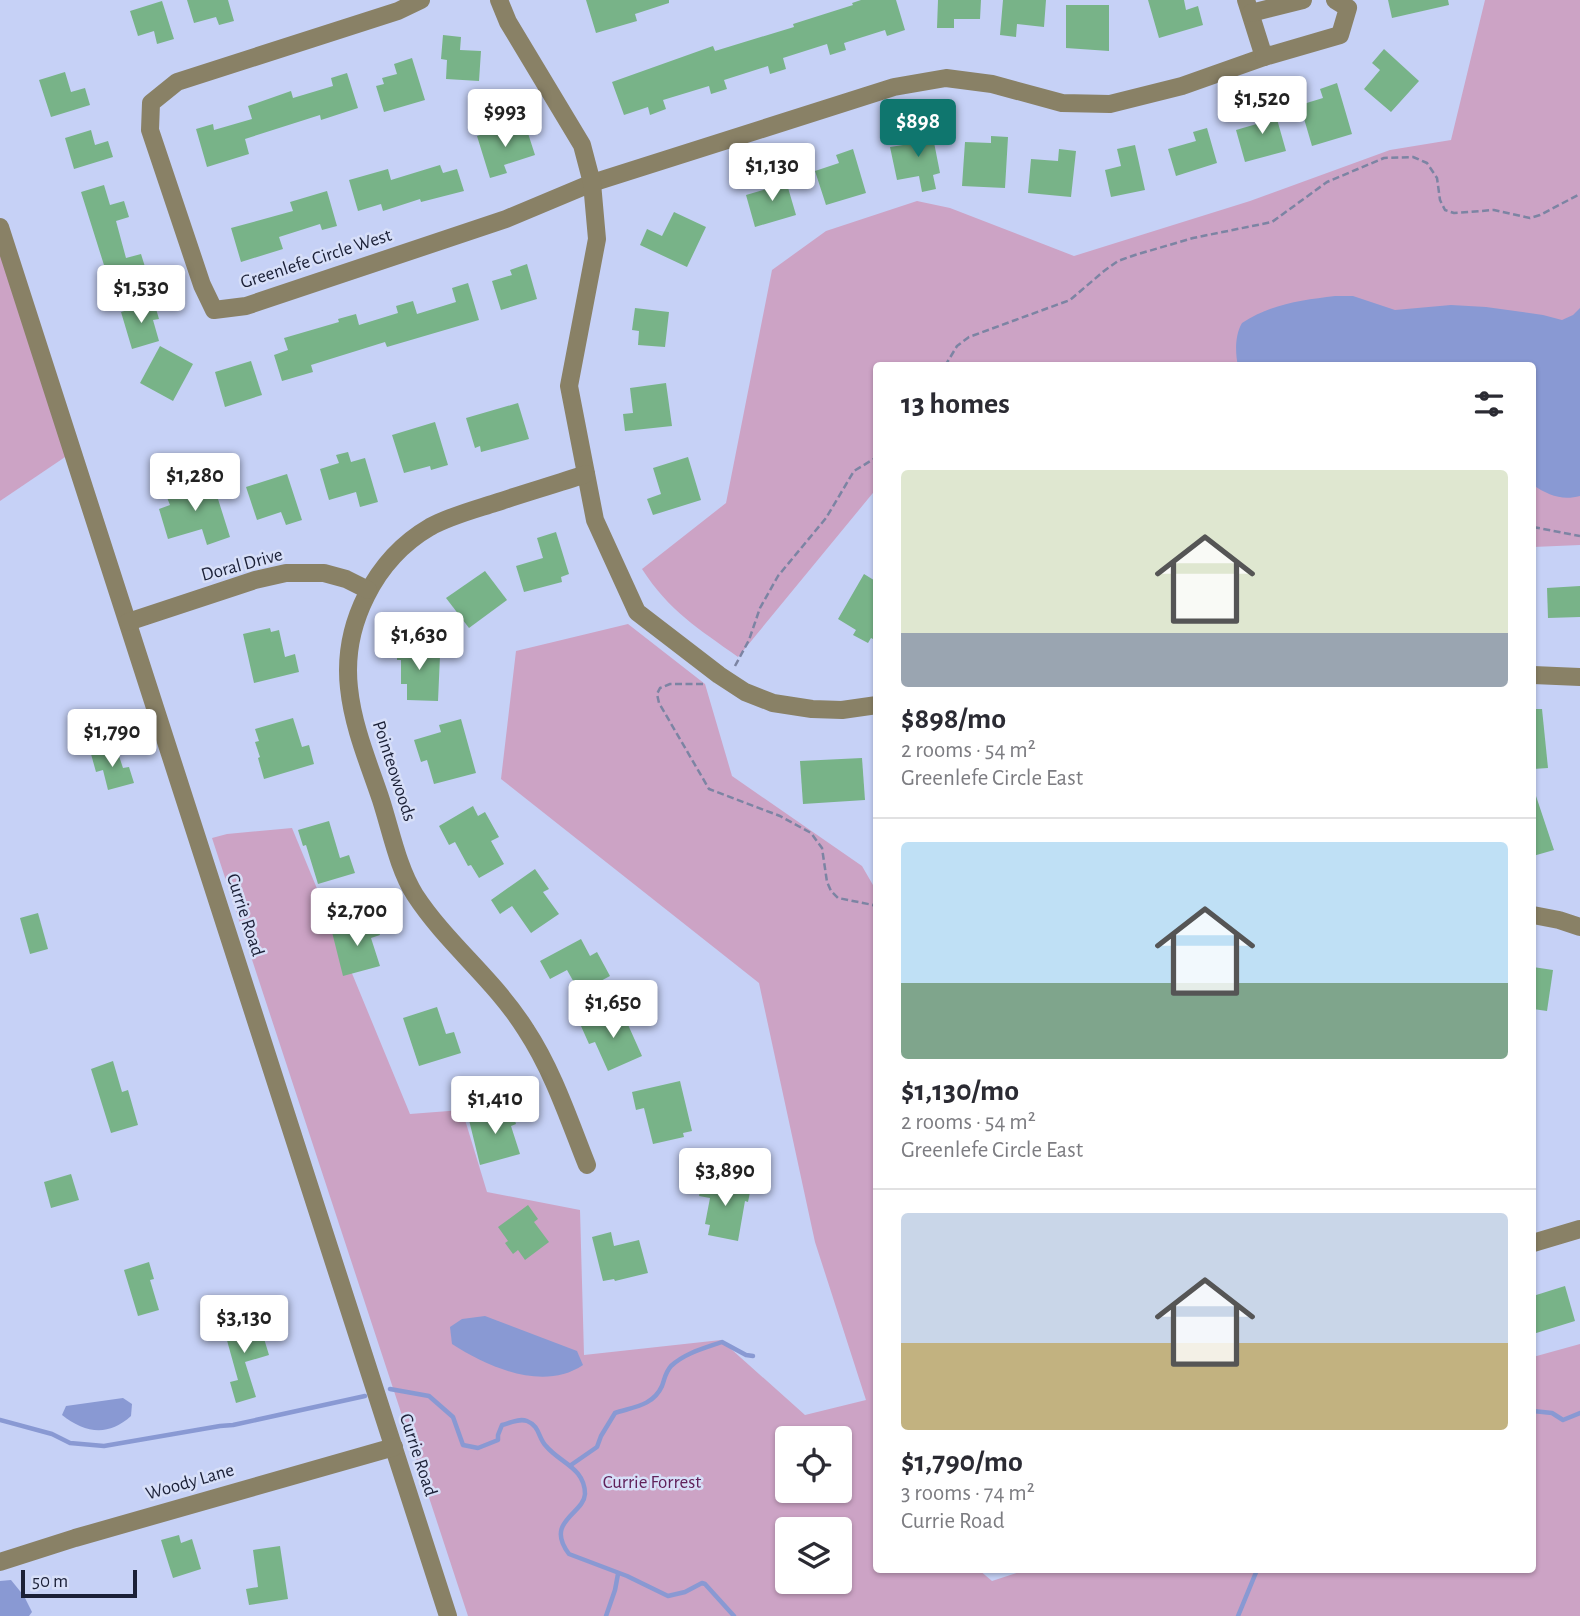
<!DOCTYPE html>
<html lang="en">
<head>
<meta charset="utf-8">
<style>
	:root { --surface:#fff; --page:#f7f7f7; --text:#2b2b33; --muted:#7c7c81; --line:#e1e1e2; --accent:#0f766e }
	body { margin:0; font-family:"Alegreya Sans",sans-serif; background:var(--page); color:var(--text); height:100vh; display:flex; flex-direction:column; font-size:26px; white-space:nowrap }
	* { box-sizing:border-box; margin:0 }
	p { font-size:23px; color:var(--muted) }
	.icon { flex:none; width:38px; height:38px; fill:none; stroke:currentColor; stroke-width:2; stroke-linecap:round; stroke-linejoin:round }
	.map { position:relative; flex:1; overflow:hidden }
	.panel { position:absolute; left:873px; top:362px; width:663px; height:1211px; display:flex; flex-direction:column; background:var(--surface); border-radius:7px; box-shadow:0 2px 5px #0004 }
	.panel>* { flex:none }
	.tools { position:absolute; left:775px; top:1426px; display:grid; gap:14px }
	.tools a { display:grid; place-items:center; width:77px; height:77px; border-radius:7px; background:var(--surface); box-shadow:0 2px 5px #0004; font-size:35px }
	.scale { position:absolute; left:21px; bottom:18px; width:116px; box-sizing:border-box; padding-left:7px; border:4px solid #1b2037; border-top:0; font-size:19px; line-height:24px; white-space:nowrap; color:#1b2037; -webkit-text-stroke:5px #d7dff8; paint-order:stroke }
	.price { position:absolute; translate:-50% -60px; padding:0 16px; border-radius:7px; background:#fff; color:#222; font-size:23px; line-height:46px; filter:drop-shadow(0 2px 4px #0008) }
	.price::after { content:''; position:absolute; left:50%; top:42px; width:21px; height:16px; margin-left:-10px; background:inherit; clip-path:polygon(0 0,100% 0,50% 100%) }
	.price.on { background:var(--accent); color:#fff }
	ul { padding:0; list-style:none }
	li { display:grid; align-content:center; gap:14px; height:371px; padding:0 28px }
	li+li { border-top:2px solid var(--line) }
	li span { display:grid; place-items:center; height:217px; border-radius:7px; color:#555 }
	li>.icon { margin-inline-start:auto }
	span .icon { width:126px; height:126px; fill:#fffc; stroke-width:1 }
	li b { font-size:30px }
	h2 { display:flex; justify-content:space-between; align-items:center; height:84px; padding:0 28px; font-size:30px }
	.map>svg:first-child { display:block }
	.green { fill:#cca3c5; fill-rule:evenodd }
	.water { fill:#8999d3 }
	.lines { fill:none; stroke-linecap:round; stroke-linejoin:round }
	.stream { stroke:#8999d3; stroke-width:4.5 }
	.building { fill:#78b388 }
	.path { stroke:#7c84a3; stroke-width:2.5; stroke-dasharray:7 3.5; stroke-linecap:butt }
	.minor { stroke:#898166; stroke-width:18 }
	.labels { text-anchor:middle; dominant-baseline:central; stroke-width:5; stroke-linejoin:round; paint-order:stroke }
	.street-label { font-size:19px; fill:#1b2037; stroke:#d7dff8 }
	.park-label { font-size:19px; fill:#61215a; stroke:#d7dff8 }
</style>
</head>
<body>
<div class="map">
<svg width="1580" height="1616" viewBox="0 0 1580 1616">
	<rect width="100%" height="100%" fill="#c6d1f6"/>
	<g class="green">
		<path d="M1485,0H1580V545L1533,547V366H877V488L738,657C699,629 669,611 642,569L726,503L772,270L826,231L917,201L950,208L1074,256L1250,201L1390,150L1451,140Z"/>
		<polygon points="0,233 71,453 0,501"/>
		<path d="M628,624L705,684L732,776L862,866L877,892V1570H979L992,1581L1026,1570H1533V1357L1580,1344V1616H468L212,838L227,834L292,828L410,1114L462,1110L487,1192L580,1210L584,1355L721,1340L805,1415L866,1400L815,1242L759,983L501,779L516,651ZM788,1438H840V1491H788ZM788,1530H840V1582H788Z"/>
	</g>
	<g class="water">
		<path d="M1335,296H1353L1395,310L1451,305L1486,307L1543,315L1562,320L1573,315L1580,308V496C1562,501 1548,495 1533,485V366H1238C1235,352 1235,335 1242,323C1271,304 1302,300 1335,296Z"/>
		<path d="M485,1316L577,1351L583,1365C543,1392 488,1367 452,1344L450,1327L462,1319Z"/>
		<path d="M123,1398L132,1404L131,1416C108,1437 85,1433 62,1415L66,1406Z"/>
		<polygon points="11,1580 24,1596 32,1612 29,1616 0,1616 0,1581"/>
	</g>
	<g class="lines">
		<g class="stream">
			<path d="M390,1389L429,1396L453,1417L463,1445L478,1448L498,1440V1435L502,1425C510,1423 519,1418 527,1421C540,1426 538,1438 546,1446C560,1463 585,1468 585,1494C584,1514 544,1521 569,1554L627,1576L668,1596L685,1592L702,1583L705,1584L734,1616"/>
			<polyline points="1533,1411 1552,1413 1563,1420 1580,1413"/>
			<polyline points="0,1420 52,1434 70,1443 104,1446 220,1426 233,1425 365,1396"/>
			<path d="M571,1465L597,1447L601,1436L615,1413C633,1407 653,1406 662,1386C665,1378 665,1373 671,1366C685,1353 705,1348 722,1342L746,1355L753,1356"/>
			<polyline points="606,1616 615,1590 618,1574"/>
			<polyline points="1238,1616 1257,1570"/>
		</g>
	</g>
	<g class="building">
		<polygon points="187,0 228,0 234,21 219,25 216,17 194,23"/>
		<polygon points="586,0 669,0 669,3 635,14 637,21 596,33"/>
		<polygon points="861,0 896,0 905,30 887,36 885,30 844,43 846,50 830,55 827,44 783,58 786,69 770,74 768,66 724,80 727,89 711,94 709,86 663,100 666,109 650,115 648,107 624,115 612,82 713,46 715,51 794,27 793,24 853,5 852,3"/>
		<polygon points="938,0 981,0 980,19 954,19 954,28 937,28"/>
		<polygon points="1003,0 1046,0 1044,27 1017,24 1016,37 1000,35"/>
		<polygon points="1148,0 1184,0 1186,10 1198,6 1203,25 1159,38"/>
		<polygon points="1388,0 1448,0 1449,5 1392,18"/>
		<polygon points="162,1 174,39 157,44 154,31 138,36 130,11"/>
		<polygon points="1066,5 1109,5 1109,51 1066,48"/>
		<polygon points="443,35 461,37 460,50 481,51 479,81 446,79 447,60 441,59"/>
		<polygon points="1384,49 1419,81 1391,112 1364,89 1380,70 1372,63"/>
		<polygon points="412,58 425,100 384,112 376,86 384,84 382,78 397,74 394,64"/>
		<polygon points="65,72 71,92 85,88 90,105 51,117 39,80"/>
		<polygon points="347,73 358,108 321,120 320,115 245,139 249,154 207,167 196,129 213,124 214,130 252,119 248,106 291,91 293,98 333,86 331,78"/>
		<polygon points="1337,83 1352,134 1312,146 1300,105 1323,98 1320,89"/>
		<polygon points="1273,105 1286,151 1245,162 1236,130 1260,123 1256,110"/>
		<polygon points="526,127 535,155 504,165 507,173 490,178 477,136 502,128 504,134"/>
		<polygon points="931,127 940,173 933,175 936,189 922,192 919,176 897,180 890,147 916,143 913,130"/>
		<polygon points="1207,128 1217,163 1176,176 1168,149 1196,141 1193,132"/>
		<polygon points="91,130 95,145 108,141 113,157 74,169 65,138"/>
		<polygon points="991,136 1008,137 1005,188 962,186 965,142 991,143"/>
		<polygon points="1135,145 1145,190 1111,197 1105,170 1121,166 1117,149"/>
		<polygon points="853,149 866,193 826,205 815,171 839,163 836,155"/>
		<polygon points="1059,149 1076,151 1071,197 1028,193 1031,159 1058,161"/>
		<polygon points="440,165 443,173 457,169 464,191 421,202 420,199 383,211 381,204 358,211 349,180 388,169 391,180"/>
		<polygon points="784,174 796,215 755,227 746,195 770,188 767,179"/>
		<polygon points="104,185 110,205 124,201 129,217 116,221 126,258 141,254 146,270 109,281 81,192"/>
		<polygon points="327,191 337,226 322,230 320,224 279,237 283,249 241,262 231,228 293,211 290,202"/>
		<polygon points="674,212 706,227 687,267 640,245 647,229 662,236"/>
		<polygon points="527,264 537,299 501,310 492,281 512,275 510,270"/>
		<polygon points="468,283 479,320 387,347 385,342 311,365 313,372 282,381 274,355 288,350 284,338 339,322 338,319 356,314 359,325 398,313 396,306 413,301 417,314 456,302 452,288"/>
		<polygon points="154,302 159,319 153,320 159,341 132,349 121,312"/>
		<polygon points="635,308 669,312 665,347 638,345 639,331 632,330"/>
		<polygon points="160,346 193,364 173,401 140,383"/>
		<polygon points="251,361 262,395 225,407 215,372"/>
		<polygon points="666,383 672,426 625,431 623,414 633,413 630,388"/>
		<polygon points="518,403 529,439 481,452 480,446 475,448 466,418"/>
		<polygon points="435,422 448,465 431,470 430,466 404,473 392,435"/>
		<polygon points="348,452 351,462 365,458 378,502 360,507 356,492 329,500 320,469 339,463 336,455"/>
		<polygon points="688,457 701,500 653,515 647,499 661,494 653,468"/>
		<polygon points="287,474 302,520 286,525 281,512 257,520 246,487"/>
		<polygon points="212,480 230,537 207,545 202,529 168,539 159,509 170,505 166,495"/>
		<polygon points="556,532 569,574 561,577 562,582 524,592 516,566 543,558 537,538"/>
		<polygon points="485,571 507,600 469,628 446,598"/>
		<polygon points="864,574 877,582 877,641 871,638 868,643 853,635 856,630 838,619"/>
		<polygon points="1580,586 1580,617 1548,618 1547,588"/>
		<polygon points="270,628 271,632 279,630 285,657 295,654 299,672 254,683 243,634"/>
		<polygon points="397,642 424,643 424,655 440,656 438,701 407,700 407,684 401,684 401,660 397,660"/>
		<polygon points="1533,709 1542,709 1548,768 1533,769"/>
		<polygon points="293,718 302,747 309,745 314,764 264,779 258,758 260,757 255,742 259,741 255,729"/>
		<polygon points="461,719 476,773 434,784 427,760 421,762 414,740 441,732 439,725"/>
		<polygon points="116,747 123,768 129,767 134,783 108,790 103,770 96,772 91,754"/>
		<polygon points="862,758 865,800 803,804 800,761"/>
		<polygon points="1533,793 1535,793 1554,850 1533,856"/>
		<polygon points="473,806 478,816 485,812 499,837 491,841 504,864 479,878 471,865 468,866 455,842 449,845 439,826"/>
		<polygon points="329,821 340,858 349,855 355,873 318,884 306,845 303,846 298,830"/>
		<polygon points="535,869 549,889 543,892 559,914 531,933 512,906 500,914 491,900"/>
		<polygon points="38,913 48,949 30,954 20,918"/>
		<polygon points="375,920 380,935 371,938 380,966 343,976 332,932"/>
		<polygon points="581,939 590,956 597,952 610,976 582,991 579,984 576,986 567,970 550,979 540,961"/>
		<polygon points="1533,967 1553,970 1547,1011 1533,1009"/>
		<polygon points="437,1007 446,1034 454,1032 461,1053 419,1066 403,1018"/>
		<polygon points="621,1009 642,1056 608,1071 595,1042 589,1044 581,1026"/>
		<polygon points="113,1061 122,1092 128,1090 138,1125 111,1133 91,1069"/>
		<polygon points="680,1081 692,1131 683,1133 684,1137 653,1144 644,1108 636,1110 632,1092"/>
		<polygon points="511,1108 516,1124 511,1126 520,1154 480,1165 469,1120"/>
		<polygon points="71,1174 79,1200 51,1208 44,1182"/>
		<polygon points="703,1178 751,1187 748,1202 745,1201 738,1241 708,1235 710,1225 705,1224 710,1198 699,1196"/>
		<polygon points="528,1205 538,1219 534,1222 549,1242 525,1260 518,1250 513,1254 505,1243 508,1241 498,1227"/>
		<polygon points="611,1232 614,1246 639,1240 648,1273 615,1281 614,1279 603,1281 592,1237"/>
		<polygon points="149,1262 154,1279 150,1280 159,1310 138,1316 124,1270"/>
		<polygon points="1565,1286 1575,1321 1533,1334 1533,1296"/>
		<polygon points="251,1318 256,1333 262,1332 269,1355 245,1362 256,1397 236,1403 230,1382 238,1380 223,1326"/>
		<polygon points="179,1535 181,1543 192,1539 201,1569 173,1578 161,1540"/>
		<polygon points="280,1546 288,1599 249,1605 246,1589 258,1587 253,1550"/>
	</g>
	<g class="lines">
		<g class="path">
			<polyline points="945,366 957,346 969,337 1070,300 1104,271 1118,261 1135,255 1193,238 1272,222 1327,182 1384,158 1413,157 1427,163 1437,178 1440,200 1445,210 1454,213 1494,210 1530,218 1540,215 1580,194"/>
			<polyline points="1533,527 1580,536"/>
			<polyline points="735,666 749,640 760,608 778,576 826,518 854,471 877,457"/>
			<polyline points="703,684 670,684 660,688 657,694 659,703 709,789 780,816 811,833 822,848 827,882 831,891 838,898 873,905 877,909"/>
		</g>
		<g class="minor">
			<polyline points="421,0 398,11 177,82 151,103 150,130 202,285 214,310 246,306 506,219 592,183 894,87 946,78 992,84 1062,103 1110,104 1182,86 1264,57 1246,0"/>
			<polyline points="499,0 508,22 582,145 592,183 597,239 569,386 595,520 637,612 719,675 745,692 773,703 812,709 842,710 877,705"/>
			<polyline points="1251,13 1303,0"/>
			<polyline points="1264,57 1340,35 1348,8 1335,0"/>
			<polyline points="0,227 448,1616"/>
			<path d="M586,474C556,484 525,493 495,503C473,510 450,516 430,527C375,559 342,625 349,688C353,727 369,764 381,800C391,831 398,868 415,895C447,944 495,980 526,1030C553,1071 569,1120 587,1165"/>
			<polyline points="128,622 255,580 286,573 324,573 346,579 368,590"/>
			<polyline points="1533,675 1580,677"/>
			<polyline points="1533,915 1559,920 1580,927"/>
			<polyline points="1533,1243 1580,1229"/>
			<polyline points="0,1562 75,1538 394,1447"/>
		</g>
	</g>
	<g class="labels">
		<g class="street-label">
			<text transform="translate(316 259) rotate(-18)">Greenlefe Circle West</text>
			<text transform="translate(242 565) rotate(-15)">Doral Drive</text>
			<text transform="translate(394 771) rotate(72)">Pointeowoods</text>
			<text transform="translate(245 915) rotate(72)">Currie Road</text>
			<text transform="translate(418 1455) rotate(72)">Currie Road</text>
			<text transform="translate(190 1482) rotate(-16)">Woody Lane</text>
		</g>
		<g class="park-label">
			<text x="652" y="1482">Currie Forrest</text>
		</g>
	</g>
</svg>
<div class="tools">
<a><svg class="icon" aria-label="locate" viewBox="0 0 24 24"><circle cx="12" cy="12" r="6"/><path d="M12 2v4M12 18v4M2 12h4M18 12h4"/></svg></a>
<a><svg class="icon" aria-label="layers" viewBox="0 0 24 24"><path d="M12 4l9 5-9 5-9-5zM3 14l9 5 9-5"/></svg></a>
</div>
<div class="scale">50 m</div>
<b class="price" style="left:1262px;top:136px">$1,520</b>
<b class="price" style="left:505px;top:149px">$993</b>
<b class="price on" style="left:918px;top:159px">$898</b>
<b class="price" style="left:772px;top:203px">$1,130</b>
<b class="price" style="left:141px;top:325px">$1,530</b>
<b class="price" style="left:195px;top:513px">$1,280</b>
<b class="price" style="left:419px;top:672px">$1,630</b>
<b class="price" style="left:112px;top:769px">$1,790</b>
<b class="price" style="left:357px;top:948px">$2,700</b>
<b class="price" style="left:613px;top:1040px">$1,650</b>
<b class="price" style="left:495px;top:1136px">$1,410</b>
<b class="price" style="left:725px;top:1208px">$3,890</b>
<b class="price" style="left:244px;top:1355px">$3,130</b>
<section class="panel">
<h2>13 homes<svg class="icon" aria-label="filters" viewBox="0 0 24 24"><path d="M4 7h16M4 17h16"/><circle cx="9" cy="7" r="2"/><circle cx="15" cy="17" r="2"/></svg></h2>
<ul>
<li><span style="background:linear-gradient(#dfe7d0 75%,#9aa5b1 0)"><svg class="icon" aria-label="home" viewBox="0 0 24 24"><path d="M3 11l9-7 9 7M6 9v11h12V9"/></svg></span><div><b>$898/mo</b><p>2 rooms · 54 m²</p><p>Greenlefe Circle East</p></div></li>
<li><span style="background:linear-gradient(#bfe0f5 65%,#7fa58c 0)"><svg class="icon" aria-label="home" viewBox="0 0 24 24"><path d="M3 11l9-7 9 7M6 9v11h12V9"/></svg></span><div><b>$1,130/mo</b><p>2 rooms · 54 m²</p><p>Greenlefe Circle East</p></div></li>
<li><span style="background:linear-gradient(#c9d6e8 60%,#c2b280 0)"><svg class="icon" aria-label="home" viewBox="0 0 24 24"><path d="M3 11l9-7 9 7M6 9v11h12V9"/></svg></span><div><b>$1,790/mo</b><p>3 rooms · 74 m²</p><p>Currie Road</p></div></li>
</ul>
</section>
</div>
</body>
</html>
